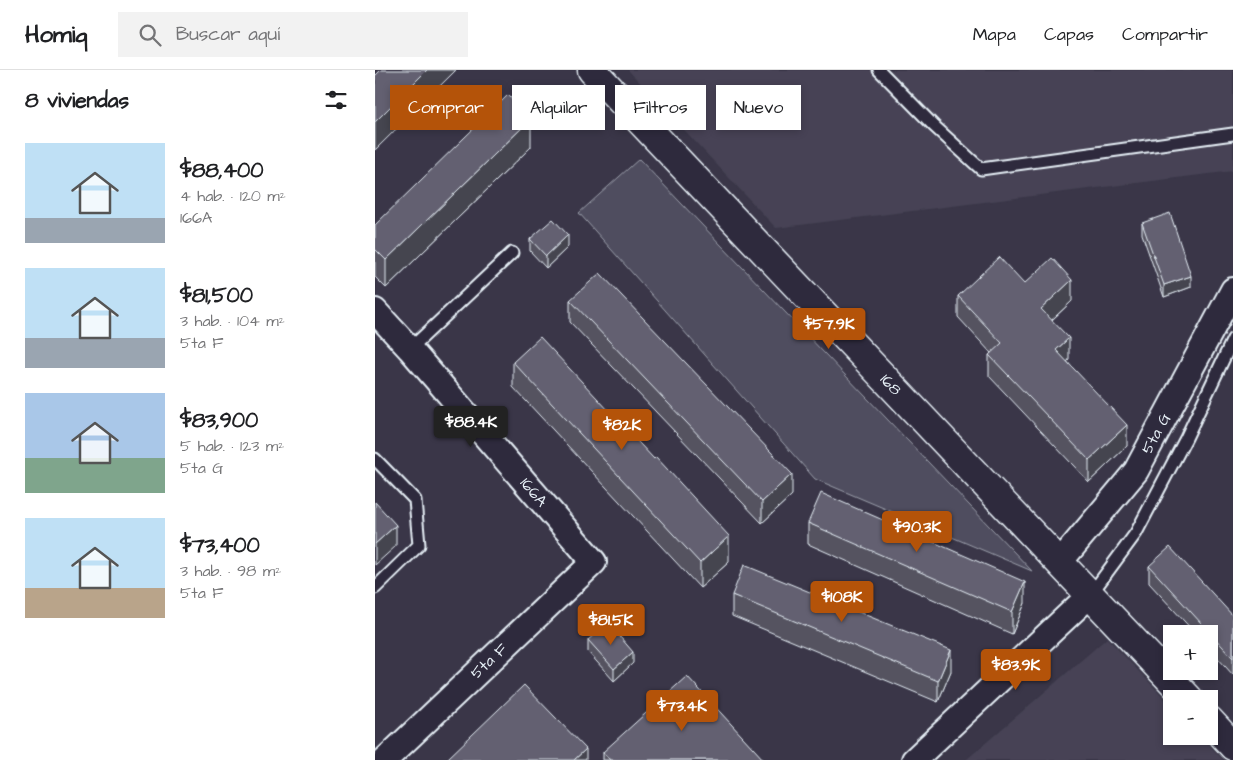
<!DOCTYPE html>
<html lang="es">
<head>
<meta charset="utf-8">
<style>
	:root { --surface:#fff; --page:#f2f2f2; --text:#202124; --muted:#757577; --line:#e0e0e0; --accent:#b45309 }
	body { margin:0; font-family:"Architects Daughter",sans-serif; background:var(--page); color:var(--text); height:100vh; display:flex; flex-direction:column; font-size:19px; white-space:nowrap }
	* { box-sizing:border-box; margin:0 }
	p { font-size:16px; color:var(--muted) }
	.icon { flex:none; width:28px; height:28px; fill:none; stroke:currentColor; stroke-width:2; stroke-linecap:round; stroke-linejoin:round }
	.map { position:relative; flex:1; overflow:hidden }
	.panel { display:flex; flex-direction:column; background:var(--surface); width:375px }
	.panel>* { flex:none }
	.banner { position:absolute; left:15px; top:15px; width:475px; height:45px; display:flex; gap:10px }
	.controls { position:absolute; left:788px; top:555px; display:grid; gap:10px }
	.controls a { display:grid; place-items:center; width:55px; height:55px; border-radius:0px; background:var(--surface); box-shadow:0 2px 8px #0003; font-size:25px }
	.price { position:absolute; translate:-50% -42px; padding:0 11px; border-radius:5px; background:var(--accent); color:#fff; font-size:16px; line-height:32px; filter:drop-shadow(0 1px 2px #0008) }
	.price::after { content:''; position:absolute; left:50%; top:30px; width:15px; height:11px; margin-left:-8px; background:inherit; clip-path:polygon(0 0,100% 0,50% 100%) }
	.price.selected { background:#222; color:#fff }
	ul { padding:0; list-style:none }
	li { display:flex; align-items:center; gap:15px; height:125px; padding:0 25px }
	li span { display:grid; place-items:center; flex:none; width:140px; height:100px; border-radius:0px; color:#555 }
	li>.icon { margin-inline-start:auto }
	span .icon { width:60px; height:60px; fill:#fffc; stroke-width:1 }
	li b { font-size:21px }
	h2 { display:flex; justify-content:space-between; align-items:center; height:60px; padding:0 25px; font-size:21px }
	.chip { padding:0 18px; border-radius:0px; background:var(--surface); box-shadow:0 2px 8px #0003; font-size:18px; line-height:45px }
	.chip.selected { background:var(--accent); color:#fff }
	header { display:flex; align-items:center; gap:30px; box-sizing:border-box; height:70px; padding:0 25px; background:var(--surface); border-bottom:1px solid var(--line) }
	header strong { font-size:24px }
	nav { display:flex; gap:28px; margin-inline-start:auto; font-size:18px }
	.search { width:350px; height:45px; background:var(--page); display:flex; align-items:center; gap:12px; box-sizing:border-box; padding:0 18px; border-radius:0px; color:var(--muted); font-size:19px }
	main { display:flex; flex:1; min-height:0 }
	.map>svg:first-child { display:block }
	.built { fill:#464354 }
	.green { fill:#504e5f; stroke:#9ca0ac }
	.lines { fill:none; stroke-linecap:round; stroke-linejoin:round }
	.lane-casing { stroke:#e8f1f8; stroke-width:15 }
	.street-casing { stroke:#e8f1f8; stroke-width:28 }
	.secondary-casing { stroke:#e8f1f8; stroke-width:31 }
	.lane { stroke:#2f2a3d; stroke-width:11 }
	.street { stroke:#2f2a3d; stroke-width:24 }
	.secondary { stroke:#2f2a3d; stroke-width:28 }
	.wall { fill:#555361; stroke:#e8f1f8 }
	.shaded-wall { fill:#45444f; stroke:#e8f1f8 }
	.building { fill:#636171; stroke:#e8f1f8 }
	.labels { text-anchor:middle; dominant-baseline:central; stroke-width:5; stroke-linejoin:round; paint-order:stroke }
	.street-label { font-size:16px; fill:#e8f1f8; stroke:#2f2a3d }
</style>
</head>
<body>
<header>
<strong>Homiq</strong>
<div class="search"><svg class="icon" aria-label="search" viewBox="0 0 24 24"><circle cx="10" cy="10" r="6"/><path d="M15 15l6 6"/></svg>Buscar aquí</div>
<nav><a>Mapa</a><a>Capas</a><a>Compartir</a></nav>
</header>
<main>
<section class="panel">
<h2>8 viviendas<svg class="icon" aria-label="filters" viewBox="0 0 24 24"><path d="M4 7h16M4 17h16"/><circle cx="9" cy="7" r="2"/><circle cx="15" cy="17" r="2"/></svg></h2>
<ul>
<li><span style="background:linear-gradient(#bfe0f5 75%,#9aa5b1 0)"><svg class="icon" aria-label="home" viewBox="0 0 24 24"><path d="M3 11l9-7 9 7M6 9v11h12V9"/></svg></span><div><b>$88,400</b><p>4 hab. · 120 m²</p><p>166A</p></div></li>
<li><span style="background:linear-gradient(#bfe0f5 70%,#9aa5b1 0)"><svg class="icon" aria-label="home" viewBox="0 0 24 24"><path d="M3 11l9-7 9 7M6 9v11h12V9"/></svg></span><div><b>$81,500</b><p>3 hab. · 104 m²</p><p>5ta F</p></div></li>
<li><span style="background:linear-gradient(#a9c7e8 65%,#7fa58c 0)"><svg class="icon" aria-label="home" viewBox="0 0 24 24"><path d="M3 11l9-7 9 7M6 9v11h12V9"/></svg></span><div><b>$83,900</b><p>5 hab. · 123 m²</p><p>5ta G</p></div></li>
<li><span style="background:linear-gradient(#bfe0f5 70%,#b9a48a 0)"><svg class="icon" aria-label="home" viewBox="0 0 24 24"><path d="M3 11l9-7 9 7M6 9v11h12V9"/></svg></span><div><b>$73,400</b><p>3 hab. · 98 m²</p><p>5ta F</p></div></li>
</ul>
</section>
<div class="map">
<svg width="858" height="690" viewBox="0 0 858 690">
	<rect width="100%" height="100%" fill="#3a3648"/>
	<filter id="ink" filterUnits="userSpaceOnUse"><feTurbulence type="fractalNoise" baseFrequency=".02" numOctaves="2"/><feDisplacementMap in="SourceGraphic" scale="10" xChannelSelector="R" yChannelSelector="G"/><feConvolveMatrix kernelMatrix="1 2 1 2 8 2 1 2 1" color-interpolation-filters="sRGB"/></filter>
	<g filter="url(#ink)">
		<g class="built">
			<polygon points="253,0 858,0 858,101 401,158"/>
			<polygon points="732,568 796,635 796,666 826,666 848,690 591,690"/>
		</g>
		<polygon class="green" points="264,89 657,501 440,409 204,143"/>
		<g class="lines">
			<defs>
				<g id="lane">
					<polyline points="504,0 559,56 606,99 858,64"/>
					<polyline points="35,279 137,183"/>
					<polyline points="0,389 40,430 44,475 0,518"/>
					<polyline points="716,524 761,463 811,368 858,269"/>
				</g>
				<g id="street">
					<path id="s1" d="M0,241L35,279L219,492L10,690"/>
					<path id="s2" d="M685,492L761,401L858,220"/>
					<polyline points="539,690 716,524"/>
				</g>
				<g id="secondary">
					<path id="s3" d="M217,0L814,629"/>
					<polyline points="834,650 858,676"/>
				</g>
			</defs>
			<use href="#lane" class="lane-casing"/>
			<use href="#street" class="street-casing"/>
			<use href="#secondary" class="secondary-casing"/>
			<use href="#lane" class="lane"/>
			<use href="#street" class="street"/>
			<use href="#secondary" class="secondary"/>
		</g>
		<g class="wall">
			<polygon points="156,77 11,218 0,207 0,155"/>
			<polygon points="767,153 816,217 789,227 767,164"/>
			<polygon points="155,169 193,177 171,198 155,181"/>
			<polygon points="583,226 697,231 677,250 694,290 692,291 752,376 714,412 614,306 614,285 616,283 583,247"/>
			<polygon points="195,230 417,425 387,453 195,252"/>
			<polygon points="138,292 279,389 354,492 325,518 138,317"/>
			<polygon points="433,453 650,533 637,564 433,474"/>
			<polygon points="774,496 858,546 858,605 834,578 834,564 821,564 774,513"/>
			<polygon points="357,525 576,601 563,632 357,546"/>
			<polygon points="213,570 258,593 239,611 213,582"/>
			<polygon points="228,682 389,690 228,690"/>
		</g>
		<g class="shaded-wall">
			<polygon points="52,0 81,0 0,80 0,52"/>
			<polygon points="156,49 156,77 11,218 11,190"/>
			<polygon points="193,165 193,177 171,198 171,186"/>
			<polygon points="816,206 816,217 789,227 789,215"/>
			<polygon points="697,210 697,231 666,260 666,239"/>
			<polygon points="694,268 694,290 681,301 681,280"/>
			<polygon points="752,355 752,376 714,412 714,390"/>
			<polygon points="417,404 417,425 387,453 387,432"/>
			<polygon points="21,455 21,476 0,495 0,474"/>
			<polygon points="354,466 354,492 325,518 325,493"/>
			<polygon points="650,512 650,533 637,564 637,542"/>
			<polygon points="576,580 576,601 563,632 563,611"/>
			<polygon points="258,582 258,593 239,611 239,599"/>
			<polygon points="211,679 211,690 199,690"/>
		</g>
		<g class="building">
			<polygon points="6,0 52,0 0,52 0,6"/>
			<polygon points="133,25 156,49 11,190 0,179 0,155"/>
			<polygon points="795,143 816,206 789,215 767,153"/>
			<polygon points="178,149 193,165 171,186 155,169"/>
			<polygon points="624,187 649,214 677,188 697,210 666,239 694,268 681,280 752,355 714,390 614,285 627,273 583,226"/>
			<polygon points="225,203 417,404 387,432 195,230"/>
			<polygon points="165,267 279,389 281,387 354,466 325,493 138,292"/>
			<polygon points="446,423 650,512 637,542 433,453"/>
			<polygon points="0,432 21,455 0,474"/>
			<polygon points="795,477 858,546 858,588 774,496"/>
			<polygon points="369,495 576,580 563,611 357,525"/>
			<polygon points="233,553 258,582 239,599 213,570"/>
			<polygon points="312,606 389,690 235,690 228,682"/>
			<polygon points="149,615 211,679 199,690 71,690"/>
		</g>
	</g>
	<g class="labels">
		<g class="street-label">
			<text stroke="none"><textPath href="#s3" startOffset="434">168</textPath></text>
			<text stroke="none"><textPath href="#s2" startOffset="161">5ta G</textPath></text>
			<text stroke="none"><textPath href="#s1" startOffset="241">166A</textPath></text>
			<text transform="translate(114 591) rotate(-43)">5ta F</text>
		</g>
	</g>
</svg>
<div class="controls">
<a>+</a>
<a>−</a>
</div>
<b class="price" style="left:454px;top:280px">$57.9K</b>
<b class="price selected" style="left:96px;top:378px">$88.4K</b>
<b class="price" style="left:247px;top:381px">$82K</b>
<b class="price" style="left:542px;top:483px">$90.3K</b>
<b class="price" style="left:467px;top:553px">$108K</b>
<b class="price" style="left:236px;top:576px">$81.5K</b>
<b class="price" style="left:641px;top:621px">$83.9K</b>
<b class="price" style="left:307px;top:662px">$73.4K</b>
<div class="banner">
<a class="chip selected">Comprar</a>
<a class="chip">Alquilar</a>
<a class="chip">Filtros</a>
<a class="chip">Nuevo</a>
</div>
</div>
</main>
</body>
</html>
